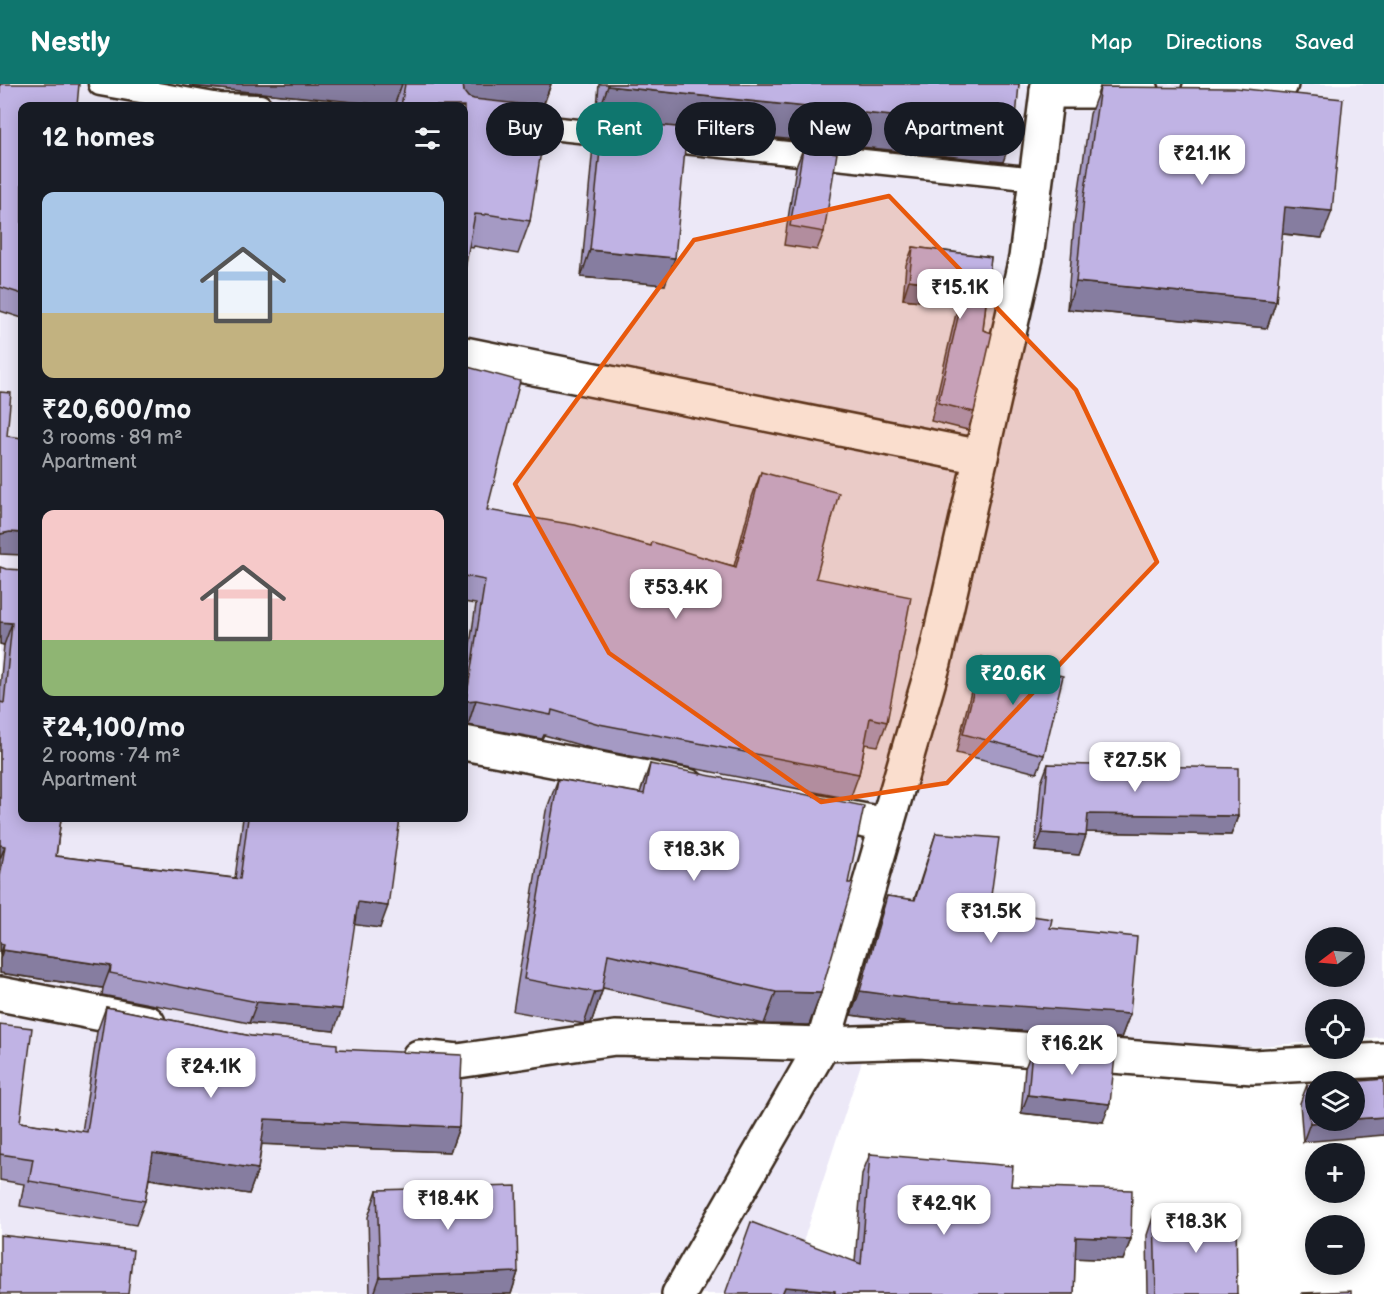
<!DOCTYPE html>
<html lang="en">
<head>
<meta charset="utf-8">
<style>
	:root { --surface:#171b24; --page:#20242c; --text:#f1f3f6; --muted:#9ea1a6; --accent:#0f766e }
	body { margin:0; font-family:"Balsamiq Sans",sans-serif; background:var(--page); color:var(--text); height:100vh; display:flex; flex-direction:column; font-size:22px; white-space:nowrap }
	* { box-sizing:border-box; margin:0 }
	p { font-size:20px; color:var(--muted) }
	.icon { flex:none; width:33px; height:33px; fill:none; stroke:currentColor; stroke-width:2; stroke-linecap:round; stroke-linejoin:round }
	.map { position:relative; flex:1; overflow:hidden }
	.details { position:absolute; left:18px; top:18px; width:450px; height:720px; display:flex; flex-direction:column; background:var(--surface); border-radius:12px; box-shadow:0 3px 15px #0003 }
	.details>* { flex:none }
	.banner { position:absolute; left:486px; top:18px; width:570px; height:54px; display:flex; gap:12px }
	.needle { width:39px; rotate:254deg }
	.fabs { position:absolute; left:1305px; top:843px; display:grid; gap:12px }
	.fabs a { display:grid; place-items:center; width:60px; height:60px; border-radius:50%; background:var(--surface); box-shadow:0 3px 15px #0003; font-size:30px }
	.price { position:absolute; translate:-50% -51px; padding:0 14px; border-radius:12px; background:#fff; color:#222; font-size:20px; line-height:39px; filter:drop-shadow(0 2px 3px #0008) }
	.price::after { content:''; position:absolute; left:50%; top:36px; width:18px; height:14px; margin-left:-9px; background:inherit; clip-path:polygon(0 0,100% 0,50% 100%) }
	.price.selected { background:var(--accent); color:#fff }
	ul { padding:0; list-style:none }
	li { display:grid; align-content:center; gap:12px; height:318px; padding:0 24px }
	li span { display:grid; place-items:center; height:186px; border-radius:12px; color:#555 }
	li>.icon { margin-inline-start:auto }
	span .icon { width:108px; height:108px; fill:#fffc; stroke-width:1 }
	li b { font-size:26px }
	h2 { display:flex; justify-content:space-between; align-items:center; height:72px; padding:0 24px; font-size:26px }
	.chip { padding:0 21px; border-radius:27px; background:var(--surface); box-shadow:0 3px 15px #0003; font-size:21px; line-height:54px }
	.chip.selected { background:var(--accent); color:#fff }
	header { display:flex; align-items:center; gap:36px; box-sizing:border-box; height:84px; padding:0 30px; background:var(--accent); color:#fff }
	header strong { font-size:28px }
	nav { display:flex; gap:33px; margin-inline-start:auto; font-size:21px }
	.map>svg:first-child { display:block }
	.built { fill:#ece8f7; fill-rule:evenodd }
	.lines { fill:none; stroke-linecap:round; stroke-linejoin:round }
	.service-casing { stroke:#3b2a1e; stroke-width:27 }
	.minor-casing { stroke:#3b2a1e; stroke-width:38 }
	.tertiary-casing { stroke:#3b2a1e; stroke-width:38 }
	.primary-casing { stroke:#3b2a1e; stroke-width:38 }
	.service { stroke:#fff; stroke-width:22 }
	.minor { stroke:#fff; stroke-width:33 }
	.tertiary { stroke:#fff; stroke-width:33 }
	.primary { stroke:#fff; stroke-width:33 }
	.wall { fill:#a59ac4; stroke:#3b2a1e; stroke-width:1.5 }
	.shaded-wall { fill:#867da0; stroke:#3b2a1e; stroke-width:1.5 }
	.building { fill:#c0b3e4; stroke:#3b2a1e; stroke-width:1.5 }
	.marked { fill:#e8590c; fill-opacity:0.2; stroke:#e8590c; stroke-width:4.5; stroke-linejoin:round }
</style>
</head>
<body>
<header>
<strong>Nestly</strong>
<nav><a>Map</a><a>Directions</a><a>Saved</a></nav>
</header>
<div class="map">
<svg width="1384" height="1210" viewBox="0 0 1384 1210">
	<rect width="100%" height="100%" fill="#fff"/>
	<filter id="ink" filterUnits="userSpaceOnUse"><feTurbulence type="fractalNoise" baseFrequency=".0167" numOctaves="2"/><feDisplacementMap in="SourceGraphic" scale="12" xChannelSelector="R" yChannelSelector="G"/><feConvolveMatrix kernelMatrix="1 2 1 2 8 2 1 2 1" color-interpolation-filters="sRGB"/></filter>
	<g filter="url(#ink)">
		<path class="built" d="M0,0H1384V953L1355,955L1354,926H1316L1315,958L1165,969L864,971L786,1210H0ZM22,22H464V734H22ZM1316,854H1354V892H1316Z"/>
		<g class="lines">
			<defs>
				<g id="service">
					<polyline points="100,0 220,21 260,22"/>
					<polyline points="464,35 1036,95"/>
				</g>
				<g id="minor">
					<polyline points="1199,6 1239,6 1281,0"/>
					<polyline points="1047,7 1142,7"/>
					<polyline points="464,270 981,373"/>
					<polyline points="464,659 688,702"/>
					<polyline points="818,728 887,741"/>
					<polyline points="823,960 920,957 1253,983 1384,976"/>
				</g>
				<g id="tertiary">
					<polyline points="0,910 148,939"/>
					<polyline points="419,973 458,977 615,954 823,960"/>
				</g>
				<polyline id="primary" points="679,1210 823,960 934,579 1026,174 1048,0"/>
			</defs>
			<use href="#service" class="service-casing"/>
			<use href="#minor" class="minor-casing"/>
			<use href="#tertiary" class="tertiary-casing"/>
			<use href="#primary" class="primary-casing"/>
			<use href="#service" class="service"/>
			<use href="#minor" class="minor"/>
			<use href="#tertiary" class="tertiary"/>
			<use href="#primary" class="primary"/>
		</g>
		<g class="wall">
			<polygon points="0,0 22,22 22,234 0,227"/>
			<polygon points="190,0 551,0 543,23 530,137 518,170 474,162 473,164 468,163 464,22 394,22 190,2"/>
			<polygon points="599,0 1019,0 1003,78 687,45 665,201 581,193 593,62 603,36 596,35"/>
			<polygon points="1100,3 1322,154 1282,150 1276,217 1267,244 1067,225 1074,140 1090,30"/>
			<polygon points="803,65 824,148 817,166 784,161 796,83"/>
			<polygon points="913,163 991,173 974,328 968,346 931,337 958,221 903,215 906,181"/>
			<polygon points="464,282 487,426 650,462 734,482 752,413 761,388 816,494 887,638 878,662 865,660 859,690 850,715 590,664 544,651 542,655 468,641 464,641 464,601 476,520 464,518"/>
			<polygon points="0,483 66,734 65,735 61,735 56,772 235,794 243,734 400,734 380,844 354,840 334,947 249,939 102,911 103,904 0,889 0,603 4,561 0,560"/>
			<polygon points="982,573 1044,671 1037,689 956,669 975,591"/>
			<polygon points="650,680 848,799 821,909 809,941 764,940 603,904 591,939 584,940 513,927 546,727 558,695 640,709"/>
			<polygon points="1048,680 1238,732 1231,751 1086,748 1079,771 1035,767 1041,699"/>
			<polygon points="936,749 989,826 1050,844 1130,930 1121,954 910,939 851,931 879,836 887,812 914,816"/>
			<polygon points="106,923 251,952 337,965 459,1043 450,1068 262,1060 258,1085 249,1110 149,1095 145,1117 136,1141 20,1122 24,1100 0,1096 0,940 20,1038 82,1048 97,948"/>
			<polygon points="1032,966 1103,1038 1021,1029 1025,984"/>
			<polygon points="1307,1001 1316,1036 1303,1058 1300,1019"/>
			<polygon points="870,1070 1011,1102 1131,1155 1123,1176 1075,1174 1074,1210 725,1210 855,1178 862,1090"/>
			<polygon points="377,1106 518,1188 511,1210 370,1210 368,1133"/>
			<polygon points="1154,1130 1237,1210 1148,1210 1147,1151"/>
		</g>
		<g class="shaded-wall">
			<polygon points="191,0 402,0 394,22 190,2"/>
			<polygon points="463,0 551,0 540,29 465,22"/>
			<polygon points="608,2 1015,45 1003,78 596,35"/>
			<polygon points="1285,123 1332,127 1322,154 1275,149"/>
			<polygon points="590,166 675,174 665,201 581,193"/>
			<polygon points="909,196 965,203 958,221 903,215"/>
			<polygon points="1076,198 1276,217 1267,244 1067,225"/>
			<polygon points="10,448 22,449 22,471 0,470 0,450"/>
			<polygon points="0,538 12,539 4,561 0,560"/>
			<polygon points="476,616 468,641 464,641 464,624 466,617"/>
			<polygon points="1088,730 1238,732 1231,751 1081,748"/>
			<polygon points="1042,749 1086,752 1079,771 1035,767"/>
			<polygon points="0,761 5,762 0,775"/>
			<polygon points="358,818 388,822 380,844 350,840"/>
			<polygon points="0,859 4,860 0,871"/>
			<polygon points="3,866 111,882 103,904 0,889 0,875"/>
			<polygon points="602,907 591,939 584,940 595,908"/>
			<polygon points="860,907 1130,930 1121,954 910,939 851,931"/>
			<polygon points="776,908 821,909 809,941 764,940"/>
			<polygon points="257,918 342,925 334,947 249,939"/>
			<polygon points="1028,1011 1110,1020 1103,1038 1021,1029"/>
			<polygon points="1384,1033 1384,1051 1303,1058 1310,1039 1354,1036 1354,1035"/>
			<polygon points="265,1035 459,1043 450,1068 256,1060"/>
			<polygon points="153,1069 258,1085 249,1110 144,1094"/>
			<polygon points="1076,1153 1131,1155 1123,1176 1068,1174"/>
			<polygon points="518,1188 511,1210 374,1210 380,1193"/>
			<polygon points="785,1203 835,1207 834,1210 782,1210"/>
		</g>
		<g class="building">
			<polygon points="0,0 79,0 77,22 22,22 22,210 0,203"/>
			<polygon points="405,0 463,0 464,8 468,13 474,15 548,23 530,137 486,130 485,131 475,130 464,191 464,22 401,22"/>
			<polygon points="608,0 1019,0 1015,45 608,2"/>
			<polygon points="1100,3 1236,4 1343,15 1332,127 1285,123 1276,217 1076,198 1084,113"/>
			<polygon points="603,36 687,44 675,174 590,166"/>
			<polygon points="803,65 837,69 824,148 790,142"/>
			<polygon points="913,163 991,173 983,246 992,249 974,328 938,319 965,203 909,196"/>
			<polygon points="464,282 520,297 487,426 575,441 651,462 652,458 736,483 761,388 839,409 816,494 911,513 887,638 870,634 859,690 599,640 552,626 551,631 476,616 466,617 485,496 464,492"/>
			<polygon points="0,308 11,309 7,352 22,354 22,449 10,448 0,450"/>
			<polygon points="0,483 6,485 22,486 22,734 61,734 56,772 240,795 248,734 400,734 388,822 358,818 342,925 257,918 110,889 111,882 3,866 4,860 0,859 0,793 5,762 0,761 0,618 4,619 12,539 0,538"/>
			<polygon points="982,573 1063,592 1044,671 963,650"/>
			<polygon points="650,680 864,722 848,799 853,799 821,909 776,908 608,870 602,907 595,908 524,895 558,695 644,710"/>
			<polygon points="1048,680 1238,684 1238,732 1088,730 1086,752 1042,749"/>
			<polygon points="936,749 999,754 989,826 1052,835 1050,844 1137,853 1130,930 919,915 860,907 887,812 915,816"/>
			<polygon points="106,923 251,952 337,960 337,965 462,971 459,1043 265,1035 258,1085 153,1069 145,1117 29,1097 33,1075 0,1070 0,940 32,944 20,1038 87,1048"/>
			<polygon points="1032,966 1115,972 1110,1020 1028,1011"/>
			<polygon points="1384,995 1384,1033 1354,1035 1354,998 1349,998"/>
			<polygon points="1316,1000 1316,1036 1342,1036 1310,1039 1307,1001"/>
			<polygon points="870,1070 1013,1082 1011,1102 1132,1106 1131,1155 1076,1153 1074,1210 835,1210 835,1207 785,1203 782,1210 725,1210 751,1138 861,1180"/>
			<polygon points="516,1102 518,1188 380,1193 377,1106"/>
			<polygon points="1236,1129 1237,1210 1156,1210 1154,1130"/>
			<polygon points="0,1151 133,1166 128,1210 0,1210"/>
			<polygon points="1351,1207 1351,1210 1302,1210 1302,1209"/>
		</g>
	</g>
	<path class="marked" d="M889,112L1076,306L1157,478L947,699L821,718L609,569L515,400L694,156Z"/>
</svg>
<div class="fabs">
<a><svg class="needle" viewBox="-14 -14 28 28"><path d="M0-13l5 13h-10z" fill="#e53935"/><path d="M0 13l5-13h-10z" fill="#9ea1a6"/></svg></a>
<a><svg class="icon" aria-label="locate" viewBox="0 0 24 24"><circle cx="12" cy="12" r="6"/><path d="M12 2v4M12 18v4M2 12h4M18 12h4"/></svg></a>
<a><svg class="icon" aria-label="layers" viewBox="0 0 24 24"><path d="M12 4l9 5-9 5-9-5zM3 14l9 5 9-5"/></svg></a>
<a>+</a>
<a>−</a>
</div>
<b class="price" style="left:1202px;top:102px">₹21.1K</b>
<b class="price" style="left:960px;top:236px">₹15.1K</b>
<b class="price" style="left:676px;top:536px">₹53.4K</b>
<b class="price selected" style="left:1013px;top:622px">₹20.6K</b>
<b class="price" style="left:1135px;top:709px">₹27.5K</b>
<b class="price" style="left:694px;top:798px">₹18.3K</b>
<b class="price" style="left:991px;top:860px">₹31.5K</b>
<b class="price" style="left:1072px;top:992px">₹16.2K</b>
<b class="price" style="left:211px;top:1015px">₹24.1K</b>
<b class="price" style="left:448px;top:1147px">₹18.4K</b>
<b class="price" style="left:944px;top:1152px">₹42.9K</b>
<b class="price" style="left:1196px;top:1170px">₹18.3K</b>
<div class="banner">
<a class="chip">Buy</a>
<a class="chip selected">Rent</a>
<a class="chip">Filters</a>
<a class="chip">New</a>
<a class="chip">Apartment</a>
</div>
<section class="details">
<h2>12 homes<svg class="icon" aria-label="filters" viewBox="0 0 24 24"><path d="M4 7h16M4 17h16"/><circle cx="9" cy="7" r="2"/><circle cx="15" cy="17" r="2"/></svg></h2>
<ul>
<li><span style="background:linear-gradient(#a9c7e8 65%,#c2b280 0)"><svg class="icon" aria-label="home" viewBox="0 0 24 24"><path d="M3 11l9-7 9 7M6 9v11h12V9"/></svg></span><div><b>₹20,600/mo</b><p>3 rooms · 89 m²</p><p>Apartment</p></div></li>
<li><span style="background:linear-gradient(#f6c9c9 70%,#8fb573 0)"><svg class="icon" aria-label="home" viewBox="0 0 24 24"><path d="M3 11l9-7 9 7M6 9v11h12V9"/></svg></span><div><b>₹24,100/mo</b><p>2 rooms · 74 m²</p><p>Apartment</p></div></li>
</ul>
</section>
</div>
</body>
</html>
